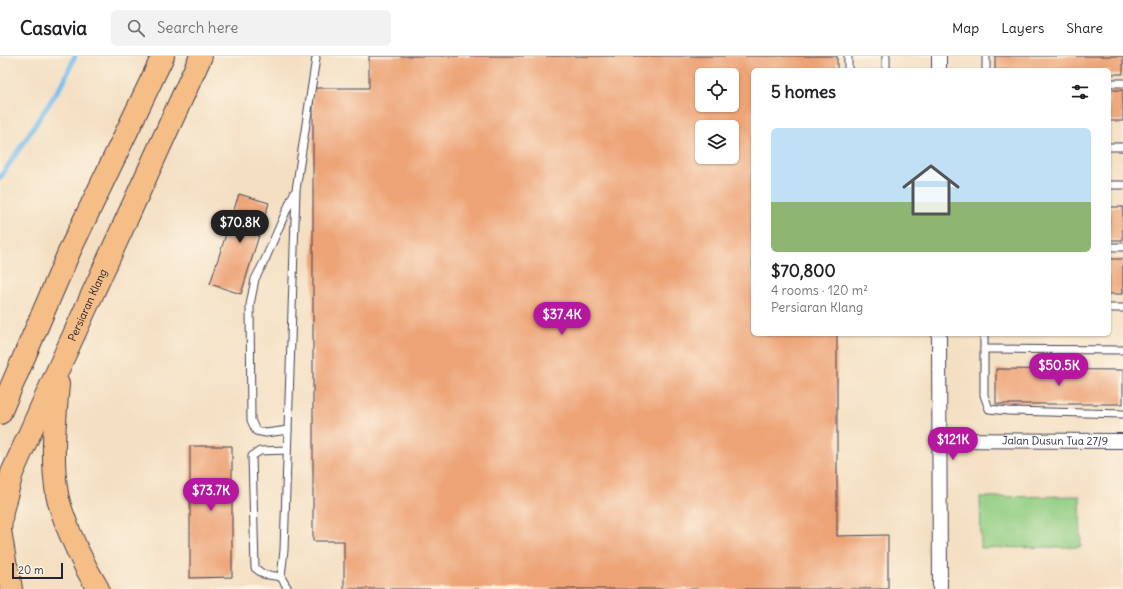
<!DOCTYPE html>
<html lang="en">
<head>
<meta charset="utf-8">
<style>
	:root { --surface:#fff; --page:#f2f2f2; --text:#202124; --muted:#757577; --line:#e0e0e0; --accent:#b5179e }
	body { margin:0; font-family:Delius,sans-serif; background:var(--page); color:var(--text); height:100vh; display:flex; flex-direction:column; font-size:15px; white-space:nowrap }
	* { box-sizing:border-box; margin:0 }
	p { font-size:13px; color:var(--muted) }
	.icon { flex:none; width:22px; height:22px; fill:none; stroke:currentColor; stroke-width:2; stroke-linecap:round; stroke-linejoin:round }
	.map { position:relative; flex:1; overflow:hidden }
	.side { position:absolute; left:751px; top:12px; width:360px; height:268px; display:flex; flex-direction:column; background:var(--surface); border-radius:6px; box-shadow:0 1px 3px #0004 }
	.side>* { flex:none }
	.fabs { position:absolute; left:695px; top:12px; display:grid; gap:8px }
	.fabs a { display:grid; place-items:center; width:44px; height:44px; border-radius:6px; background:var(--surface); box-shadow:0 1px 3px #0004; font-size:20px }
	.scale { position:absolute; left:12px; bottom:10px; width:51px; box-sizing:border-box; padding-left:4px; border:2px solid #22223b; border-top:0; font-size:11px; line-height:14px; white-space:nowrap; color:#22223b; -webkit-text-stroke:3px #fcf5e5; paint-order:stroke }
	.price { position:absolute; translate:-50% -34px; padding:0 9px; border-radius:14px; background:var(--accent); color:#fff; font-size:13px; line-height:26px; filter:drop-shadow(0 1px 2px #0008) }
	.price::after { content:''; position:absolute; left:50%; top:24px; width:12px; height:9px; margin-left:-6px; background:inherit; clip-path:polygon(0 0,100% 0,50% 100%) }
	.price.active { background:#222; color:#fff }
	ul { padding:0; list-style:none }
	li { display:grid; align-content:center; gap:8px; height:212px; padding:0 20px }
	li span { display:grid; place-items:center; height:124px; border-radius:6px; color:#555 }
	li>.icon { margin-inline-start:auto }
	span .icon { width:72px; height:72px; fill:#fffc; stroke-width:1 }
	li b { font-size:17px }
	h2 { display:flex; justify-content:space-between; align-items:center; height:48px; padding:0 20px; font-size:17px }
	header { display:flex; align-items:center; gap:24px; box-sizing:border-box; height:56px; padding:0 20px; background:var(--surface); border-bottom:1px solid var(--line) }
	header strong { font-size:19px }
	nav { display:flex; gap:22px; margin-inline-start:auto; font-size:14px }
	.search { width:280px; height:36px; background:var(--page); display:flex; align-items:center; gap:10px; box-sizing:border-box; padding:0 14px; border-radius:6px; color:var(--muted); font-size:15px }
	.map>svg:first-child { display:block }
	.pitch { fill:#92ce84; stroke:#5a7860 }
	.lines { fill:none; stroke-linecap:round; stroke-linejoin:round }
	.stream { stroke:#78beef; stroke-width:5 }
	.building { fill:#eda376; fill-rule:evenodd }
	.lane-casing { stroke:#423e4f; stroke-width:9 }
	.street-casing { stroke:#423e4f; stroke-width:16 }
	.primary-casing { stroke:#423e4f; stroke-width:24 }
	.lane { stroke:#fff; stroke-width:7 }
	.street { stroke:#fff; stroke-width:14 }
	.primary { stroke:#f6be87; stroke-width:22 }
	.labels { text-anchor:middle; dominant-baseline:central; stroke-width:4; stroke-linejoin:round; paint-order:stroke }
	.street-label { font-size:11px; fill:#22223b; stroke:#fcf5e5 }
</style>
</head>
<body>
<header>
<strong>Casavia</strong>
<div class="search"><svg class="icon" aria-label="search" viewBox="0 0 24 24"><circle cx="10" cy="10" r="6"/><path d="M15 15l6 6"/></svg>Search here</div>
<nav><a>Map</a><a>Layers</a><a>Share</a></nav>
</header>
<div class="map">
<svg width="1123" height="533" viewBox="0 0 1123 533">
	<rect width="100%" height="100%" fill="#fcf5e5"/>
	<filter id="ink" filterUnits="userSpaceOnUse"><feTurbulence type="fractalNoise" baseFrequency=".025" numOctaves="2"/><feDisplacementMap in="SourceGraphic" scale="8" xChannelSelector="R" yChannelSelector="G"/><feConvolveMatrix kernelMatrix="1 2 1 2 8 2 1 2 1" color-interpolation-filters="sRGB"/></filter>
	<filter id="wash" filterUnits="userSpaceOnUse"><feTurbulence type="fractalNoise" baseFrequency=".012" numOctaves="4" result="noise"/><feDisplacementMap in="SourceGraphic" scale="16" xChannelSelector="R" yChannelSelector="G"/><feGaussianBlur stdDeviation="0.9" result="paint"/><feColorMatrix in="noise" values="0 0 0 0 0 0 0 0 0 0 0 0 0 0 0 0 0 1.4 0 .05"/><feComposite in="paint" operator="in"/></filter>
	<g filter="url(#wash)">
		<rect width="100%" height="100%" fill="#f4dfc2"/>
		<polygon class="pitch" points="1080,440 1081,491 981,492 980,441"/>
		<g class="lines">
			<polyline class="stream" points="0,122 64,25 75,0"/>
		</g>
		<g id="blocks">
			<g class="building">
				<path d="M369,0H837V14H753V278H837V480L888,479V533H344V485H313V32H369ZM702,19H732V49H702ZM702,71H732V101H702Z"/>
				<polygon points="995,0 1123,0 1123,18 1109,18 1109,14 995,14"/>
				<rect x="1109" y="34" width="14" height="31"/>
				<polygon points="239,138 269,147 241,238 210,228"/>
				<rect x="1109" y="151" width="14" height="33"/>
				<rect x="1109" y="203" width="14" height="35"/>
				<polygon points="996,313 1123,314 1123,348 996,348"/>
				<polygon points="190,390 232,390 232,521 190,522"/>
			</g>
		</g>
	</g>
	<g filter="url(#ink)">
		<use href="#blocks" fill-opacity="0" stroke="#423e4f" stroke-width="1"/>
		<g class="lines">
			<defs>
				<g id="lane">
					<polyline points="986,0 986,14"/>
					<polyline points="848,14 848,0"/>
					<polyline points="886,14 886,0"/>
					<polyline points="1109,27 1123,27"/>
					<polyline points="1109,91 1123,91"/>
					<polyline points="1109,129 1123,129"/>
					<polyline points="1109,191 1123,191"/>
					<polyline points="1109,252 1123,252"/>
					<polyline points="984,278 984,339 989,353 1008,355 1123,358"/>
					<polyline points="984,293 1123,294"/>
					<polyline points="288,374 266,377 256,375 251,364 250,249 255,223 265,204 294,137"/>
					<polyline points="281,521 263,518 255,512 252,400 260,395 287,394"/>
					<polyline points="288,533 281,521 284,494 296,134 316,2"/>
				</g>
				<g id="street">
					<polyline points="939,0 939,14"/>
					<polyline points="939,278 940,533"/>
					<path id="s1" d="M940,384L1123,385"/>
				</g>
				<g id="primary">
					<path d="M58,328C55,364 51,402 57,438C58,444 60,450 62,456C71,483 83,508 98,533"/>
					<polyline points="0,357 70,194 163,0"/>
					<path d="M0,499C8,509 9,520 11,533"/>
					<path id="s2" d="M5,505L0,474L2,455L12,417L60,309L201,0"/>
				</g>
			</defs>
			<use href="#lane" class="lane-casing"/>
			<use href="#street" class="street-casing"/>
			<use href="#primary" class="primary-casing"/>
			<use href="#lane" class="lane"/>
			<use href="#street" class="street"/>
			<use href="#primary" class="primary"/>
		</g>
	</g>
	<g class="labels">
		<g class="street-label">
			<text stroke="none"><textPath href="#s2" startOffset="274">Persiaran Klang</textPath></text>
			<text stroke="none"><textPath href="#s1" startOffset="115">Jalan Dusun Tua 27/9</textPath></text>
		</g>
	</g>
</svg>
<div class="fabs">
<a><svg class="icon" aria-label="locate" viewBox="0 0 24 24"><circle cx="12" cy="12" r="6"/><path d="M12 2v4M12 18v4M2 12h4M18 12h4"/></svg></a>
<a><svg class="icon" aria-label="layers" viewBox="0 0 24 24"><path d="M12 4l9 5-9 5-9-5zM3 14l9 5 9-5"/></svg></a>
</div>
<div class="scale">20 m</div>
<b class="price active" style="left:240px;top:188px">$70.8K</b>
<b class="price" style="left:562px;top:280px">$37.4K</b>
<b class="price" style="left:1059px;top:331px">$50.5K</b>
<b class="price" style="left:953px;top:405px">$121K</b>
<b class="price" style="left:211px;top:456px">$73.7K</b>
<section class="side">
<h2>5 homes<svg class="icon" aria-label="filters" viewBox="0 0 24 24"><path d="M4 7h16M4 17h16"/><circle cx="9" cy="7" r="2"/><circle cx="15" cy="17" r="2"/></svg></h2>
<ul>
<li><span style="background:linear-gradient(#bfe0f5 60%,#8fb573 0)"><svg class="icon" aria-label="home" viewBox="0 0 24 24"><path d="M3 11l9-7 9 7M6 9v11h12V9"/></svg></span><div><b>$70,800</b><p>4 rooms · 120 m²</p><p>Persiaran Klang</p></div></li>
</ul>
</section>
</div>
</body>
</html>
